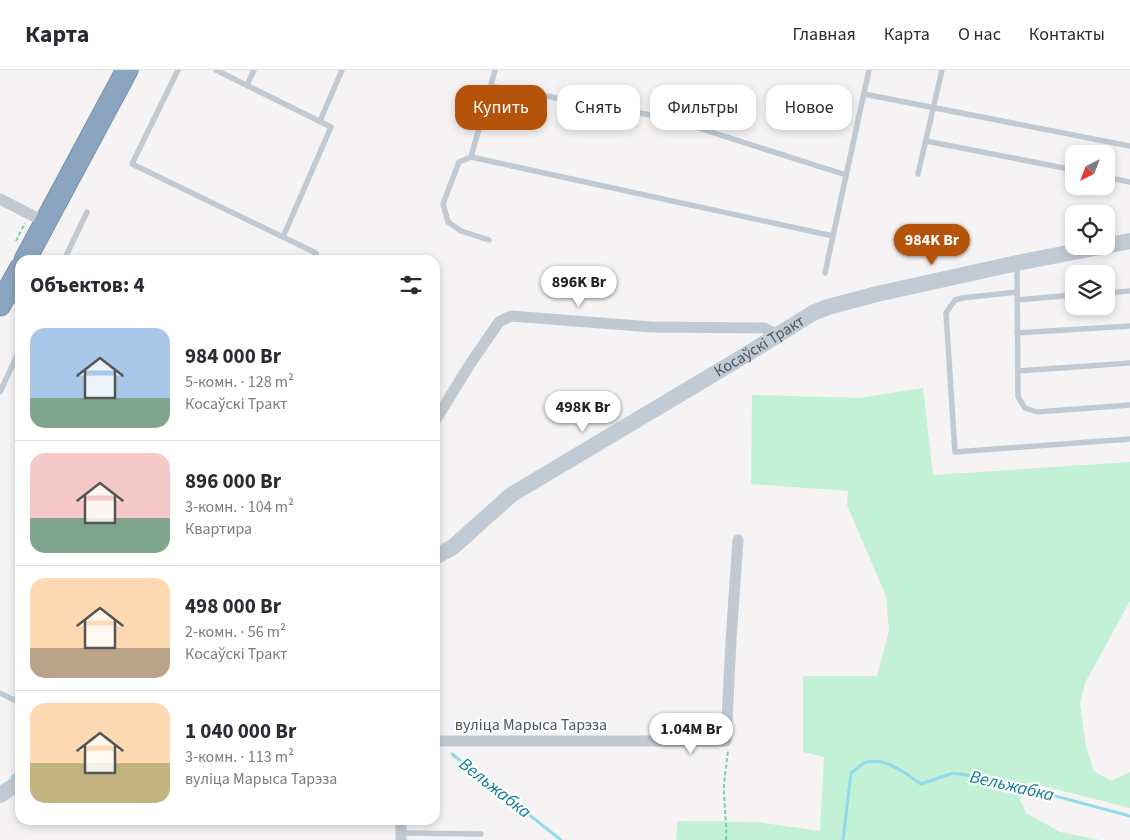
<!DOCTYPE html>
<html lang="ru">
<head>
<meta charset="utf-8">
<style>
	:root { --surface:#fff; --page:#f2f2f3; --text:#2b2b33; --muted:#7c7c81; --line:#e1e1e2; --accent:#b45309 }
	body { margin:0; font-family:"Source Sans 3",sans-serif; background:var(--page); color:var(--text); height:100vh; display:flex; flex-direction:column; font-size:19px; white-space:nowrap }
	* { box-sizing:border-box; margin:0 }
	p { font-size:16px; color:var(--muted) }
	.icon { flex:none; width:28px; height:28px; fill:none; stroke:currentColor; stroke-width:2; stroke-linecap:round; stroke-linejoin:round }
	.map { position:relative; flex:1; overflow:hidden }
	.details { position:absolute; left:15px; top:185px; width:425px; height:570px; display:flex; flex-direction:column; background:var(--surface); border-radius:15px; box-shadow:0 2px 8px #0003 }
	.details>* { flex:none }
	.banner { position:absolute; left:455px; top:15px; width:475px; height:45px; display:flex; gap:10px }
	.needle { width:32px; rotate:222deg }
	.tools { position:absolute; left:1065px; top:75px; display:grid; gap:10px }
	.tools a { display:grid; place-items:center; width:50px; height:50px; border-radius:10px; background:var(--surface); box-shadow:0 2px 8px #0003; font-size:25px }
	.price { position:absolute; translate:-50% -42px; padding:0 11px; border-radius:18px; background:#fff; color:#222; font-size:16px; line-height:32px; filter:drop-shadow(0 1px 2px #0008) }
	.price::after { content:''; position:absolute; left:50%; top:30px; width:15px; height:11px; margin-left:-8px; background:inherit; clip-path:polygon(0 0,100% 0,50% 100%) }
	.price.active { background:var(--accent); color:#fff }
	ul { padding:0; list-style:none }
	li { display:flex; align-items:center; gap:15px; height:125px; padding:0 15px }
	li+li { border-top:1px solid var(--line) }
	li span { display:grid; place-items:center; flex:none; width:140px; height:100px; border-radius:15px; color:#555 }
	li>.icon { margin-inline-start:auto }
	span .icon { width:60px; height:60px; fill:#fffc; stroke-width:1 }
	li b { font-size:21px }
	h2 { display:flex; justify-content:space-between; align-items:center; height:60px; padding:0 15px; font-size:21px }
	.chip { padding:0 18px; border-radius:15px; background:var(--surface); box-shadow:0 2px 8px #0003; font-size:18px; line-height:45px }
	.chip.active { background:var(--accent); color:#fff }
	header { display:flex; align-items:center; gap:30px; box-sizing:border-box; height:70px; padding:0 25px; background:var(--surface); border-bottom:1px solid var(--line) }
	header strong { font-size:24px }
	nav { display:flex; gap:28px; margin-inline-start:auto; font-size:18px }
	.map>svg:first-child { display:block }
	.green { fill:#c3f1d5 }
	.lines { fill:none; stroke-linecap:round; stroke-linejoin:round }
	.stream { stroke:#90daee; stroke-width:3 }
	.highway-casing { stroke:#7690ad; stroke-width:23 }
	.path { stroke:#7ad0a6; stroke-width:2; stroke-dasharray:4 2.5; stroke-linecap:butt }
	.lane { stroke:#c1cad2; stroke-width:5.5 }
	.street { stroke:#c1cad2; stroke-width:11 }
	.secondary { stroke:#c1cbd6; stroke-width:16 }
	.highway { stroke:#8ba5c1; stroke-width:21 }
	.labels { text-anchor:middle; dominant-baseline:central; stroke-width:4.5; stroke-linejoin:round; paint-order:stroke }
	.street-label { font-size:16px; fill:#4a5661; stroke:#fff }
	.water-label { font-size:18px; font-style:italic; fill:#0c7c9b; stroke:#fff }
</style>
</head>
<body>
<header>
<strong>Карта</strong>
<nav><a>Главная</a><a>Карта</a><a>О нас</a><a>Контакты</a></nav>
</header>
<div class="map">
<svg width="1130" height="770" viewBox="0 0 1130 770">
	<rect width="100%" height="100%" fill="#f5f3f3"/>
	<polygon class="green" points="923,318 933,405 1130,392 1130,531 1085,613 1080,634 1086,677 1094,701 1111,711 1130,702 1130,738 1028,712 1020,730 1026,743 1060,762 1100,770 676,770 678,751 757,752 820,761 824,687 803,682 803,606 877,606 889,561 886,526 847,435 848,421 751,414 752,325 859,328"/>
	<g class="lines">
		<g class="stream">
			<polyline points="452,684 561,770"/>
			<polyline points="12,707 20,702"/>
			<path d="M843,770L851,703C855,700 862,693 867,692C887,688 905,703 921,714L953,703L992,709L1130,746"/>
		</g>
		<defs>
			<g id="highway">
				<polyline points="25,190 127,0"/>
				<polyline points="0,235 20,199"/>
			</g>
		</defs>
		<use href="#highway" class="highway-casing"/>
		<g class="path">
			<polyline points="16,171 25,153"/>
			<path d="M726,770C727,753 724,736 724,719C724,706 727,693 728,680"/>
		</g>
		<g class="lane">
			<polyline points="178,0 132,94 316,183 316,190"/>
			<polyline points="216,0 331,57 283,167"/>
			<polyline points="247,15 254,0"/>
			<polyline points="491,16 667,48 846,105"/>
			<polyline points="864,24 1130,76"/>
			<polyline points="320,51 342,0"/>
			<polyline points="926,71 1074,100"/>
			<polyline points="471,87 833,166"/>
			<polyline points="918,104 942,0"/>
			<polyline points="1106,107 1130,112"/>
			<polyline points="489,170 461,161 448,152 443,134 459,92 471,87 495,0"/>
			<polyline points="64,190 87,142"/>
			<polyline points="1017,195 1018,327 1025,338 1037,342 1130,335"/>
			<polyline points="825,203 869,0"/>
			<polyline points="1017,222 962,228 955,230 946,243 955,382 1130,369"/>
			<polyline points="1106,223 1130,221"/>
			<polyline points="1017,230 1074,225"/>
			<polyline points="1017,263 1130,256"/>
			<polyline points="1018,301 1130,293"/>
			<polyline points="0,322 20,279"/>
			<polyline points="0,623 14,630"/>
			<polyline points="401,763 481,764"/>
		</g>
		<g class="street">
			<polyline points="0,129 45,152"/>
			<polyline points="435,351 470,294 499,252 511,246 652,257 764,258 770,261 776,267"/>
			<polyline points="435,671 726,671 731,570 738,470"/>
			<polyline points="401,770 401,750"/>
		</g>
		<g class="secondary">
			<path id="s1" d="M435,487L453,477L511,425L744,286L813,243L828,237L877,224L1017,193L1130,171"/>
			<polyline points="0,725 20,712"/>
		</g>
		<use href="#highway" class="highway"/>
	</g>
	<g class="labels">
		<g class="street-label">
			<text stroke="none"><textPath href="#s1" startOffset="388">Косаўскі Тракт</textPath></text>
			<text x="531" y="655">вуліца Марыса Тарэза</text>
		</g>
		<g class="water-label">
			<text transform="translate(1012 716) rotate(13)">Вельжабка</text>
			<text transform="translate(495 718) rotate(38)">Вельжабка</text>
		</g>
	</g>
</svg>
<div class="tools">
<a><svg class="needle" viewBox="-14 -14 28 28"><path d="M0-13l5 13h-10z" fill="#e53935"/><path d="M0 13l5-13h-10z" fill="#7c7c81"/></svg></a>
<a><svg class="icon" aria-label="locate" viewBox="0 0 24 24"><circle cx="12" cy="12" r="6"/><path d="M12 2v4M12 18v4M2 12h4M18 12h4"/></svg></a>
<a><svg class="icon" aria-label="layers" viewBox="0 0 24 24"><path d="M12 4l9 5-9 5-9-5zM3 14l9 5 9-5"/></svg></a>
</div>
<b class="price active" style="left:932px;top:196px">984K Br</b>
<b class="price" style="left:579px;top:238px">896K Br</b>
<b class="price" style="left:583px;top:363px">498K Br</b>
<b class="price" style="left:691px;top:685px">1.04M Br</b>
<div class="banner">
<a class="chip active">Купить</a>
<a class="chip">Снять</a>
<a class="chip">Фильтры</a>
<a class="chip">Новое</a>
</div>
<section class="details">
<h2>Объектов: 4<svg class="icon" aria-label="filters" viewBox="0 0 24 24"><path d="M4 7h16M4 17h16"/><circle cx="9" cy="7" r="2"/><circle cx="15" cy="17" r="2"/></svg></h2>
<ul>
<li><span style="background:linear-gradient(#a9c7e8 70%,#7fa58c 0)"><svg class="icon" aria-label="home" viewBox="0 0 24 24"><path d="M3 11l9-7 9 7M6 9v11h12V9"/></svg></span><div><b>984 000 Br</b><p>5-комн. · 128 m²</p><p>Косаўскі Тракт</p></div></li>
<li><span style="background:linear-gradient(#f6c9c9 65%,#7fa58c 0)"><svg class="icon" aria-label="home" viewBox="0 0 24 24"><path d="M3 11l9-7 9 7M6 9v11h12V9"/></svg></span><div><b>896 000 Br</b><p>3-комн. · 104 m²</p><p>Квартира</p></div></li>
<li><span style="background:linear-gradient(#ffd9b3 70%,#b9a48a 0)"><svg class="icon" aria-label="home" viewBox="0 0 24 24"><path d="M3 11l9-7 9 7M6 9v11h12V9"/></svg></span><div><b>498 000 Br</b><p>2-комн. · 56 m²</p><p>Косаўскі Тракт</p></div></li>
<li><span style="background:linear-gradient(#ffd9b3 60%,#c2b280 0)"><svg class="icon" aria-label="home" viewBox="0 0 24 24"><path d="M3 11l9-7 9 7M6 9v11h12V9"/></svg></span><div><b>1 040 000 Br</b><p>3-комн. · 113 m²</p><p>вуліца Марыса Тарэза</p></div></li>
</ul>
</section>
</div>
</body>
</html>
